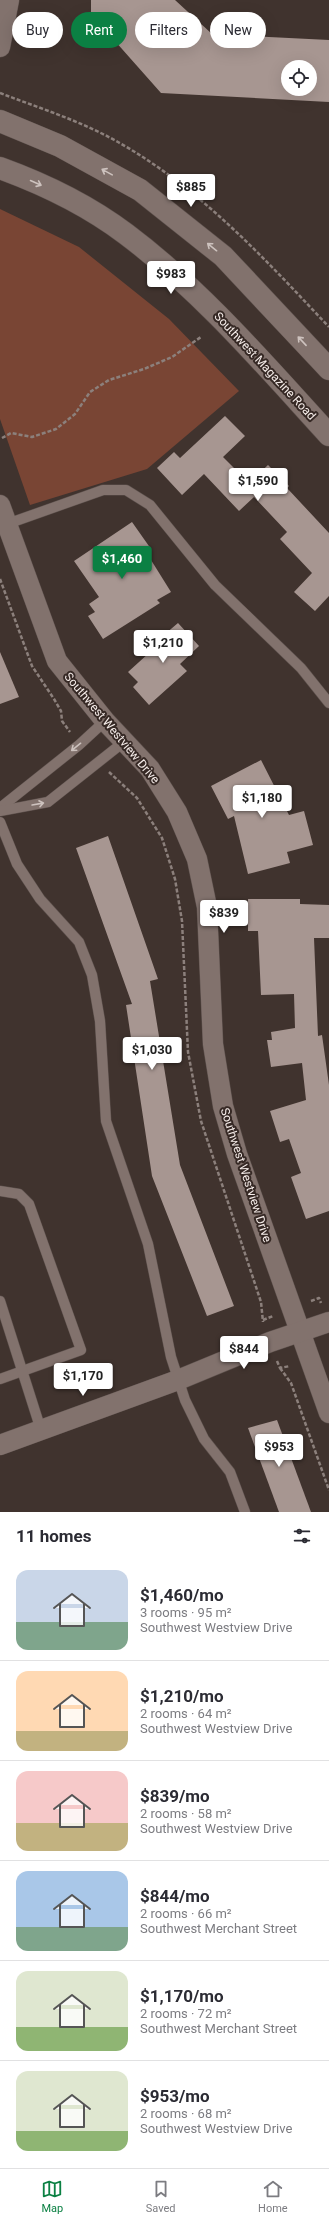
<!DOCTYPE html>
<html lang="en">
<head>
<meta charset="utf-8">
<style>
	:root { --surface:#fff; --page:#f2f2f3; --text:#2b2b33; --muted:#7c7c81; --line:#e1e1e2; --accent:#0b8043 }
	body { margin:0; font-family:Roboto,sans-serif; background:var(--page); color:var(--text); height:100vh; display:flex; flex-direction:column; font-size:15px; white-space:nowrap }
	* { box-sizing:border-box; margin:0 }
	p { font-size:13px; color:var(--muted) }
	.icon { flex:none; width:22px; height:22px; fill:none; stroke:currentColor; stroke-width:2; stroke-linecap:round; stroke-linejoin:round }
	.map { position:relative; height:1512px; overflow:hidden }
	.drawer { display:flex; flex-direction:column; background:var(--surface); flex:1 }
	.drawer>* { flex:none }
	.top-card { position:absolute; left:12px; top:12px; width:305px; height:36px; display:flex; gap:8px }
	.tools { position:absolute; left:281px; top:60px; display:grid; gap:8px }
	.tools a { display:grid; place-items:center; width:36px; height:36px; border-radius:50%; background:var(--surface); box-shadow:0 4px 16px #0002; font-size:20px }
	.price { position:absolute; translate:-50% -34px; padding:0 9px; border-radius:4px; background:#fff; color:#222; font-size:13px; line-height:26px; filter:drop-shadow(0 1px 2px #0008) }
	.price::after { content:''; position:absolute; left:50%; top:24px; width:12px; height:9px; margin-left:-6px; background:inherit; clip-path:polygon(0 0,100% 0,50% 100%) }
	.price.on { background:var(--accent); color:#fff }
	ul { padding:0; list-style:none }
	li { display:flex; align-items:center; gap:12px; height:100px; padding:0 16px }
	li+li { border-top:1px solid var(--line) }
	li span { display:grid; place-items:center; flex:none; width:112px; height:80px; border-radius:12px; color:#555 }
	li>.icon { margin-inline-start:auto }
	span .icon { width:48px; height:48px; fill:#fffc; stroke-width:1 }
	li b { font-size:17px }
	h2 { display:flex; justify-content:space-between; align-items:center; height:48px; padding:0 16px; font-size:17px }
	.tag { padding:0 14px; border-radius:18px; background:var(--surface); box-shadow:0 4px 16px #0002; font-size:14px; line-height:36px }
	.tag.on { background:var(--accent); color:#fff }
	.menu { display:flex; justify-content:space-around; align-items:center; height:56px; border-top:1px solid var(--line); background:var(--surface); font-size:11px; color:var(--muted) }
	.menu a { display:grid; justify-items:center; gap:2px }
	.menu .on { color:var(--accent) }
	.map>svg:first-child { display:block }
	.green { fill:#794534 }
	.building { fill:#a79691; fill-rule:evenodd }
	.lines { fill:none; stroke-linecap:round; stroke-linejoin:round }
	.service-casing { stroke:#5d514d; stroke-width:11 }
	.minor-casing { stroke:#5d514d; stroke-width:21 }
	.secondary-casing { stroke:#5d514d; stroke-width:23 }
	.path { stroke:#8c807c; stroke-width:2.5; stroke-dasharray:4 2; stroke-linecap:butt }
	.service { stroke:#82726d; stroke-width:10 }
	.minor { stroke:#82726d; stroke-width:20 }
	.secondary { stroke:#82726d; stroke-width:22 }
	.oneway { stroke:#cdc2be }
	.labels { text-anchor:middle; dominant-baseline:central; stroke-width:4; stroke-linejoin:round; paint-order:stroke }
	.street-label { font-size:12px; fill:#f6edea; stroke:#362925 }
</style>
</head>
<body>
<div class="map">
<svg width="329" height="1512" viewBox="0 0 329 1512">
	<rect width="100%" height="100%" fill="#40332e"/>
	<polygon class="green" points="0,209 79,247 169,319 239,391 147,469 30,505 0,419"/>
	<g class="building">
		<path d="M91,0H175L212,34L329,40V102L161,93L91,14ZM288,67H310V89H288Z"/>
		<polygon points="225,416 245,436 223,457 249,483 268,465 289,486 287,488 329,533 329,596 315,611 294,592 312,573 280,539 287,532 254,497 239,511 204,474 182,495 157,468 174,452 180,458"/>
		<polygon points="132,522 151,549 146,552 171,592 157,600 160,603 103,639 88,616 95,612 89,604 99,597 74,561"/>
		<polygon points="178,623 199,646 180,664 187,671 149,705 133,687 138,682 128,672 160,643 158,640"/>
		<polygon points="0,652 19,697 0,704"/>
		<polygon points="261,760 289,815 304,811 313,845 287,852 290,863 248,874 234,816 228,819 211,786"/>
		<polygon points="108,836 158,979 150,981 180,1165 234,1306 207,1316 152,1176 126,1005 132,1004 76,848"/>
		<polygon points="248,899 300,899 300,904 329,905 329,938 314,938 318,1036 322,1035 329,1085 329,1211 306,1219 291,1177 301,1173 289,1139 280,1142 270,1111 306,1100 302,1063 271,1067 267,1040 272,1040 271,1032 295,1028 294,994 261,995 258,931 248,931"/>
		<polygon points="277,1420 311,1512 279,1512 248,1428"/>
	</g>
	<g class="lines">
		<defs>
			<g id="service">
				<polyline points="7,524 103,490 126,490 150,505 215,585 301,668 329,703"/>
				<polyline points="0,808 79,745 105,721"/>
				<polyline points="0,811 48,802 125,741"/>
				<polyline points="0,822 17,864 40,899 79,942 92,975 100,1021 106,1121 148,1244 171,1357 185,1400 204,1439 230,1472 245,1512"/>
				<polyline points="0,1191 19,1194 29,1204 81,1350 0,1379"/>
				<polyline points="0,1301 41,1430"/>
			</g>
			<g id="minor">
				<polyline points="0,47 9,0"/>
				<polyline points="0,505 57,661 105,721 150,769 177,812 197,859 207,907 213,1044 223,1106 237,1154 329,1413"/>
				<polyline points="0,1445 178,1380 270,1342 329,1322"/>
			</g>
			<g id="secondary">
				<polyline points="0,121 60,146 140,190 223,256 329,369"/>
				<path d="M0,168C44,184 89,206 126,234C202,291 265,365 329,435"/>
			</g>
		</defs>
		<use href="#service" class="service-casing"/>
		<use href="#minor" class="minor-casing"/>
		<use href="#secondary" class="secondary-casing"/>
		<g class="path">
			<path d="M0,93C39,108 81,121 118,142C201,189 264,258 329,327"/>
			<polyline points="2,438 11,433 32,437 56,429 75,414 90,392 109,380 144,369 172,357 201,337"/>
			<polyline points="0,579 32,666 54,699 61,711 62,721 70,732"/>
			<polyline points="109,772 137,798 162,838 175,879 182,921 188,1052 201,1121 261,1302 263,1322"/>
			<polyline points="311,1301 319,1298 321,1303"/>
			<polyline points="263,1320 273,1316"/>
			<polyline points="277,1361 280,1368 290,1366"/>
			<polyline points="280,1368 291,1383 329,1490"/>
		</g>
		<use href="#service" class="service"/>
		<use href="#minor" class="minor"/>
		<use href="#secondary" class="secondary"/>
	</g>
	<defs><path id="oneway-shaft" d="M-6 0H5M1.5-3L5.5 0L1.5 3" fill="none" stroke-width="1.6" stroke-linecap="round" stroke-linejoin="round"/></defs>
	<g class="oneway">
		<use href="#oneway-shaft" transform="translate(107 172) rotate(-151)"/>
		<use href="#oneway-shaft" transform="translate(36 183) rotate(24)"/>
		<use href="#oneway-shaft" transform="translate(212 247) rotate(-141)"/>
		<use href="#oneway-shaft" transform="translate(302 341) rotate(-133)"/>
		<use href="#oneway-shaft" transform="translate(76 747) rotate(141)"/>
		<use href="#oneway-shaft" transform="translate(38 804) rotate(-10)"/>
	</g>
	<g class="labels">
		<g class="street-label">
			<text transform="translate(265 366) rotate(47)">Southwest Magazine Road</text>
			<text transform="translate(112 728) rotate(50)">Southwest Westview Drive</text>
			<text transform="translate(246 1175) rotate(72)">Southwest Westview Drive</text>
		</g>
	</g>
</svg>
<div class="tools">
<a><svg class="icon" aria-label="locate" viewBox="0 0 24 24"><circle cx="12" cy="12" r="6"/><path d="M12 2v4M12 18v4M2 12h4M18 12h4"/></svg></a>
</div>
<b class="price" style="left:191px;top:208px">$885</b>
<b class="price" style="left:171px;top:295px">$983</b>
<b class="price" style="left:258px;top:502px">$1,590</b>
<b class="price on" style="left:122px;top:580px">$1,460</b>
<b class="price" style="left:163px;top:664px">$1,210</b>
<b class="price" style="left:262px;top:819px">$1,180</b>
<b class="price" style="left:224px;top:934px">$839</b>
<b class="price" style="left:152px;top:1071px">$1,030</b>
<b class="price" style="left:244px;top:1370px">$844</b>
<b class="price" style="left:83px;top:1397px">$1,170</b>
<b class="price" style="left:279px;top:1468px">$953</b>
<div class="top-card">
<a class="tag">Buy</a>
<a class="tag on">Rent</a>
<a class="tag">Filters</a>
<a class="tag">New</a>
</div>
</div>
<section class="drawer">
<h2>11 homes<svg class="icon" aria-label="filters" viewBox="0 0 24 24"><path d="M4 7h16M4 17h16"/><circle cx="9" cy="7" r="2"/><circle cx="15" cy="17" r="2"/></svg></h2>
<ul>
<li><span style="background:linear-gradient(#c9d6e8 65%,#7fa58c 0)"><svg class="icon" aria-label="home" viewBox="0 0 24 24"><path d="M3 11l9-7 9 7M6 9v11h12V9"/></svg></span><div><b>$1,460/mo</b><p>3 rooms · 95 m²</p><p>Southwest Westview Drive</p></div></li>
<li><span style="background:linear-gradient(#ffd9b3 75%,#c2b280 0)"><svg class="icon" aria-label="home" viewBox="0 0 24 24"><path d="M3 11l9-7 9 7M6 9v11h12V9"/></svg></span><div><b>$1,210/mo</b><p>2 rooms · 64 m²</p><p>Southwest Westview Drive</p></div></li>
<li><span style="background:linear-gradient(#f6c9c9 65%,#c2b280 0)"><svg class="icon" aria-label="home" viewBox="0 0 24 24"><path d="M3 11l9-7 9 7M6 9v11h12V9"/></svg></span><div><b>$839/mo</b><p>2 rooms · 58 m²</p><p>Southwest Westview Drive</p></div></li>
<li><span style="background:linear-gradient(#a9c7e8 70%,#7fa58c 0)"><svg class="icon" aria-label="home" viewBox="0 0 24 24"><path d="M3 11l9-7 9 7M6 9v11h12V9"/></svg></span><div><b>$844/mo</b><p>2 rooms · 66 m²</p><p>Southwest Merchant Street</p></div></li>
<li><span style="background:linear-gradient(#dfe7d0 70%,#8fb573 0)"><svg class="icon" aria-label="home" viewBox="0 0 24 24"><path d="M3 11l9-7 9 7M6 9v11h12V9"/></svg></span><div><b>$1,170/mo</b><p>2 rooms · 72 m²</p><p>Southwest Merchant Street</p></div></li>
<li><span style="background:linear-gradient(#dfe7d0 75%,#8fb573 0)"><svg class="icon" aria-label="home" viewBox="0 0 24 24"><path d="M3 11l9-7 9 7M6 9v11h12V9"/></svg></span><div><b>$953/mo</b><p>2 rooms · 68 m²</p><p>Southwest Westview Drive</p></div></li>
</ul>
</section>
<nav class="menu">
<a class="on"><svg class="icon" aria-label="map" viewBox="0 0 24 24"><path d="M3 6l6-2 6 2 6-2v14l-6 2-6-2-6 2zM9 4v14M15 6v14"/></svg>Map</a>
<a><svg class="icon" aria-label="saved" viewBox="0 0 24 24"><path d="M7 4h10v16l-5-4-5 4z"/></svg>Saved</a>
<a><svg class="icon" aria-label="home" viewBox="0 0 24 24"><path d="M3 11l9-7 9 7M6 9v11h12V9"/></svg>Home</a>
</nav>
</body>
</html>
